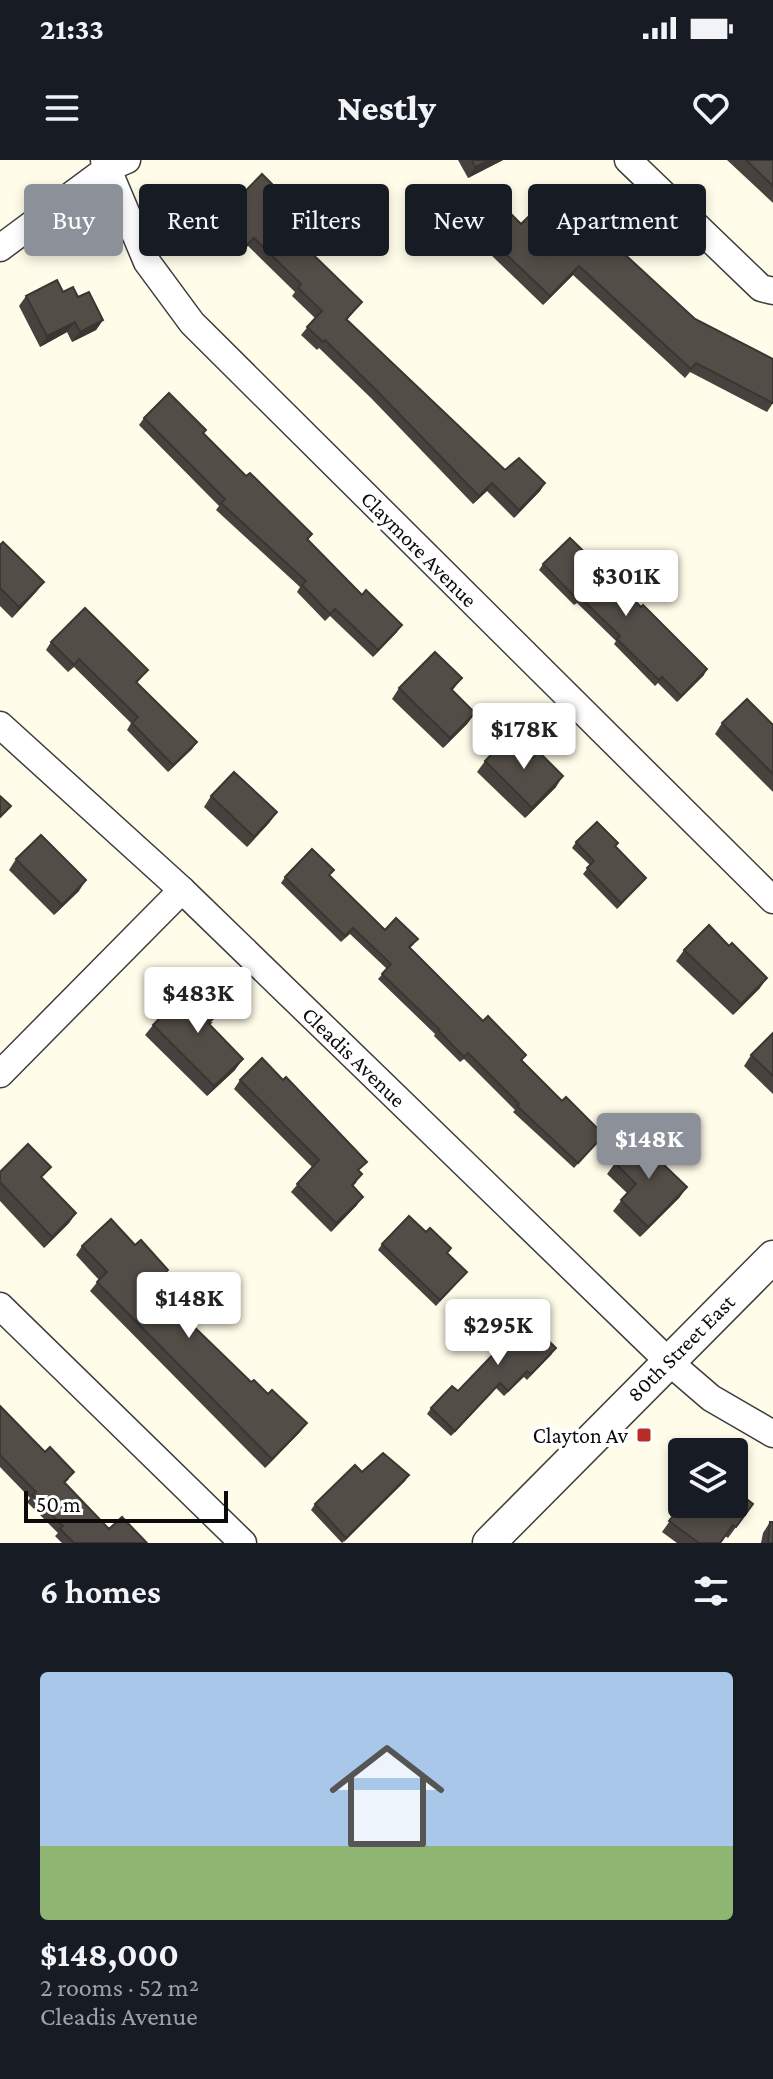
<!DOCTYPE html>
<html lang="en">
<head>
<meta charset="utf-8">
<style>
	:root { --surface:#171b24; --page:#242831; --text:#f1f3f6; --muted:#9ea1a6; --accent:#8c9099 }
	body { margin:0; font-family:"Crimson Pro",serif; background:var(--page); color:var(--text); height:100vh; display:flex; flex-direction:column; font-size:30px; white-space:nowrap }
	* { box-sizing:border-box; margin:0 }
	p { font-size:26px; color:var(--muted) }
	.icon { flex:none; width:44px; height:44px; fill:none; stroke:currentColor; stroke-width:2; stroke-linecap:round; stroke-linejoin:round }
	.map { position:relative; height:1383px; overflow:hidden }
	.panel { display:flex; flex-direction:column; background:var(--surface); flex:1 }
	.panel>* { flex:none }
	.banner { position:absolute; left:24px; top:24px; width:726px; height:72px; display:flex; gap:16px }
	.fabs { position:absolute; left:668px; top:1278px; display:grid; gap:16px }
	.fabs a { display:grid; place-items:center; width:80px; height:80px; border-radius:8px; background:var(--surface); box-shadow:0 4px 12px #0003; font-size:40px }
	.scale { position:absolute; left:24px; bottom:20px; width:204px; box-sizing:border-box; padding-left:8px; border:4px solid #0b0b0b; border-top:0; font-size:22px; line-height:28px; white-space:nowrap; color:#0b0b0b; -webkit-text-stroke:6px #fff; paint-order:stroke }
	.price { position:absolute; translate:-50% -68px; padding:0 18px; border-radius:8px; background:#fff; color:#222; font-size:26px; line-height:52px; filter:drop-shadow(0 2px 4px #0008) }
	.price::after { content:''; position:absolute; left:50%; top:48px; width:24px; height:18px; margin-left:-12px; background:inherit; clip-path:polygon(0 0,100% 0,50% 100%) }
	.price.selected { background:var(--accent); color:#fff }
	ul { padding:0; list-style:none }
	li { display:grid; align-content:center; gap:16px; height:424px; padding:0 40px }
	li span { display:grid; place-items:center; height:248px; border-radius:8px; color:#555 }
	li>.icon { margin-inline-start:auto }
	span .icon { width:144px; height:144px; fill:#fffc; stroke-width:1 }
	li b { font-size:34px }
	h2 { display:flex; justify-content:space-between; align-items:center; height:96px; padding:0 40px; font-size:34px }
	.pill { padding:0 28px; border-radius:8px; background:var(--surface); box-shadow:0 4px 12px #0003; font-size:28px; line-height:72px }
	.pill.selected { background:var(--accent); color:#fff }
	.status { display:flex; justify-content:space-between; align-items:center; height:56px; padding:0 40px; background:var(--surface); direction:ltr }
	.status svg { height:22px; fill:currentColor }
	header { display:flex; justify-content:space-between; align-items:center; height:104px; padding:0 40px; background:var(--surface); font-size:36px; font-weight:800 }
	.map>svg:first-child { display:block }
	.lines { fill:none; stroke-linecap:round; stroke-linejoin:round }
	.minor-casing { stroke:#3e3e3e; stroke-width:29 }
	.tertiary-casing { stroke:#3e3e3e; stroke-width:35 }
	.minor { stroke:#fff; stroke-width:26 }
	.tertiary { stroke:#fff; stroke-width:32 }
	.wall { fill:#47423d }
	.shaded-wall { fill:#3a3632 }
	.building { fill:#534d47; stroke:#3a3632; stroke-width:2 }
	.poi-dot { fill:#b72e27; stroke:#fff; stroke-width:3 }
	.labels { text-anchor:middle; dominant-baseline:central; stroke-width:8; stroke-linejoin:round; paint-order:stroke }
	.street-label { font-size:22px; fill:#0b0b0b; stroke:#fff }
	.poi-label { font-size:22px; fill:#0b0b0b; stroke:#fff; text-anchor:end }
</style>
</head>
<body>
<div class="status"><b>21:33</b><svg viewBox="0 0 49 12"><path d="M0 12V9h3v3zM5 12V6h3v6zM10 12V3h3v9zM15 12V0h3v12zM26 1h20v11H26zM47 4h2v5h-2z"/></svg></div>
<header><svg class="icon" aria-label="menu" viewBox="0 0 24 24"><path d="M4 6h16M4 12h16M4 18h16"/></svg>Nestly<svg class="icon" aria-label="heart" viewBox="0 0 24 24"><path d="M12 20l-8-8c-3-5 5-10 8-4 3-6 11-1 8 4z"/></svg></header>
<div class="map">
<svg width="773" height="1383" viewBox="0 0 773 1383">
	<rect width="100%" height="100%" fill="#fffce9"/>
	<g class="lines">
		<defs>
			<g id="minor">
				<polyline points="104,0 147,102 192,163 773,740"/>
				<polyline points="628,0 761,128 773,131"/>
				<polyline points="0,88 108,8 127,0"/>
				<polyline points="0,565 182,730 668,1201 711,1238 773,1274"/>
				<polyline points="0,914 182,730"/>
				<polyline points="0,1146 243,1383"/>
			</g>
			<polyline id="tertiary" points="489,1383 773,1097"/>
		</defs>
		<use href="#minor" class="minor-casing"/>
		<use href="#tertiary" class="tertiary-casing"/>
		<use href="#minor" class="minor"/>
		<use href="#tertiary" class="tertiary"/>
	</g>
	<g class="wall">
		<polygon points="458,0 503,0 468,18"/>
		<polygon points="727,0 773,0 773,43"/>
		<polygon points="289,41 277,56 298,80 362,142 347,160 505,310 545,323 540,331 514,358 487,331 473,344 371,238 319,188 317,190 301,175 315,158 292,136 295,132 248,86 241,93 213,66 219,58"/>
		<polygon points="468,58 610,75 607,79 773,243 767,252 690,212 685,218 573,115 543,145 462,67"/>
		<polygon points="63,132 78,137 103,160 96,170 72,182 67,172 40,187 19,146 26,136"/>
		<polygon points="144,258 206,270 203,273 246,316 312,374 308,380 397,472 373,497 330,456 325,461 297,432 300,427 216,350 219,346 139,265"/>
		<polygon points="0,385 44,422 36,432 12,458 0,446"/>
		<polygon points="543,404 704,515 677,542 658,523 655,526 614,484 616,481 577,443 574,445 539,410"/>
		<polygon points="51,482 142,517 137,523 197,582 192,589 168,612 127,570 131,563 74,507 68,512 46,490"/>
		<polygon points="462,518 452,531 475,553 467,564 443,588 392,539 399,528"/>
		<polygon points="722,563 773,565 773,632 715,574"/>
		<polygon points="485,601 556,627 525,658 477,612"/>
		<polygon points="211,636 277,652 269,663 247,687 204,647"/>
		<polygon points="576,682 615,686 646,718 617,749 583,714 590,705 572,688"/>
		<polygon points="16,699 79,731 54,755 9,710"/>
		<polygon points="329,716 385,770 414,784 410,788 522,900 562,941 604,975 574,1008 513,952 515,950 464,899 460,902 434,876 435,874 378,819 387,809 350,774 341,782 281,723 285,717"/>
		<polygon points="684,790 760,828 733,855 676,801"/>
		<polygon points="213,862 210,865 235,910 207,936 145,875 153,865"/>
		<polygon points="773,873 773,934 744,906 751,895"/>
		<polygon points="240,920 359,1012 356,1023 353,1026 357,1045 331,1072 291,1032 312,1007 234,929"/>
		<polygon points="659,994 666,1001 664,1005 687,1027 679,1038 640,1077 613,1051 627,1033 607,1014 615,1003"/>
		<polygon points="0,1012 43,1019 76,1053 69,1063 44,1088 0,1041"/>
		<polygon points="382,1084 447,1093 467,1112 436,1146 378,1090"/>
		<polygon points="135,1085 168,1110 162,1119 154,1127 251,1222 307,1263 300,1272 265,1308 90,1131 99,1120 76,1095 82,1086"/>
		<polygon points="489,1165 552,1194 527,1220 524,1217 504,1236 496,1228 451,1276 427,1254 431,1248 458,1231 501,1187 485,1171"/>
		<polygon points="0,1245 69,1319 65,1323 109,1369 147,1383 62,1383 55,1376 58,1373 27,1342 30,1338 0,1307"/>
		<polygon points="362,1312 409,1315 405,1321 342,1383 311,1350 315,1344"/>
		<polygon points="682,1344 753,1344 728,1378 725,1376 720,1383 677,1383 662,1372"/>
		<polygon points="770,1362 773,1383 761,1383 763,1373"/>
	</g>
	<g class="shaded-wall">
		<polygon points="490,0 503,0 468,18 475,7"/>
		<polygon points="579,106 573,115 543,145 550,136"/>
		<polygon points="103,160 96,170 72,182 80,172"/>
		<polygon points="75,162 67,172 40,187 47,176"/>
		<polygon points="492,323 487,331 473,344 479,336"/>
		<polygon points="545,323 540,331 514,358 519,350"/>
		<polygon points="44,422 36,432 12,458 19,447"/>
		<polygon points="402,465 397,472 373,497 378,490"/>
		<polygon points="707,509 704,515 677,542 681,536"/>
		<polygon points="475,553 467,564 443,588 450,578"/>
		<polygon points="197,582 192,589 168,612 173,605"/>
		<polygon points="563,616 556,627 525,658 532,648"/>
		<polygon points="277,652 269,663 247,687 254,677"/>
		<polygon points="646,718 642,723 617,749 621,743"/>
		<polygon points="86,720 79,731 54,755 62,745"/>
		<polygon points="767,818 760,828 733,855 741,844"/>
		<polygon points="243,899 235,910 207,936 214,926"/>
		<polygon points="687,1027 679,1038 640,1077 648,1067"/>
		<polygon points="363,1037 357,1045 331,1072 336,1063"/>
		<polygon points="76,1053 69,1063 44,1088 52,1077"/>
		<polygon points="168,1110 162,1119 146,1135 152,1126"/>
		<polygon points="500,1223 496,1228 451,1276 455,1271"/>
		<polygon points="307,1263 300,1272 265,1308 272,1299"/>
		<polygon points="409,1315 405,1321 343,1383 346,1378"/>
	</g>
	<g class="building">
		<polygon points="472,0 490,0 475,7"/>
		<polygon points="746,0 773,0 773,26"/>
		<polygon points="262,14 289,41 276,55 300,78 298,80 362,142 346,159 505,310 519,298 545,323 519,350 492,323 479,336 376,230 325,180 323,182 307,167 322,151 298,128 301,124 254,78 247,85 219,58"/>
		<polygon points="560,26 610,75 607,78 695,159 773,199 773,243 696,203 691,209 579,106 550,136 468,58 491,34 521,64"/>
		<polygon points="57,120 63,132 73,127 78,137 89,132 103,160 80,172 75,162 47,176 26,136"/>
		<polygon points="169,233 206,270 203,273 246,316 250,313 312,374 307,379 362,435 366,430 402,465 378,490 335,449 330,454 302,425 306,421 221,343 225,339 144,258"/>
		<polygon points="570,378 641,447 643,445 707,509 681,536 662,517 659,520 617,479 620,476 580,437 578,440 543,404"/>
		<polygon points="3,382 44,422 19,447 0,428 0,385"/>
		<polygon points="85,448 148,510 136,522 197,582 173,605 132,563 138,557 79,499 74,505 51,482"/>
		<polygon points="435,492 462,518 451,529 475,553 450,578 399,528"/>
		<polygon points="747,539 773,565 773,614 722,563"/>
		<polygon points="509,576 532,598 539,592 563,616 532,648 485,601"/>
		<polygon points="234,612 277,652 254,677 211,636"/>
		<polygon points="0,636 11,646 0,657"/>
		<polygon points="597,662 618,683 615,686 646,718 621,743 587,708 594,701 576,682"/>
		<polygon points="41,675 86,720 62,745 16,699"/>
		<polygon points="312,689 334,710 329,715 385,770 396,758 418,779 409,787 483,861 488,856 526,895 521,900 562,941 566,937 604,975 578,1003 517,946 519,944 468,893 464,897 438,870 439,869 382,814 391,804 353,768 345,776 285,717"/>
		<polygon points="709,765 729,786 732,783 767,818 741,844 684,790"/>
		<polygon points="193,824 221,852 208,863 243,899 214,926 153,865"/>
		<polygon points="773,873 773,916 751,895"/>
		<polygon points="262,898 283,920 286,917 367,1002 358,1010 362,1014 352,1025 363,1037 336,1063 297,1024 319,1000 240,920"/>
		<polygon points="645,973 662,989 658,993 666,1001 663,1004 687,1027 648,1067 621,1040 636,1024 615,1003"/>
		<polygon points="28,984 51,1007 41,1017 76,1053 52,1077 0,1022 0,1012"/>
		<polygon points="409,1056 426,1072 430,1068 451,1088 447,1093 467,1112 440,1140 382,1084"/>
		<polygon points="111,1059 135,1085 141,1080 168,1110 152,1126 251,1222 254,1220 268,1234 272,1230 307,1263 272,1299 97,1122 107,1112 82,1086"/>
		<polygon points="510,1143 556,1188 531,1214 527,1211 508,1231 500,1223 455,1271 431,1248 452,1226 458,1231 505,1182 489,1165"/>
		<polygon points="0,1246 45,1292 50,1287 74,1312 64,1322 109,1369 122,1357 147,1383 74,1383 60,1369 63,1366 32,1335 36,1332 0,1295"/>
		<polygon points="383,1293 409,1315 346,1378 315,1344 355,1305 362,1312"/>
		<polygon points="734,1329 753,1344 736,1367 733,1365 720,1383 699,1383 669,1361 682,1344 734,1344"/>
		<polygon points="770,1362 773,1362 773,1383 768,1383"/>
	</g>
	<rect class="poi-dot" x="636" y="1267" width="16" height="16" rx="4"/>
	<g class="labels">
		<g class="street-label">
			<text transform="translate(419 389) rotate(45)">Claymore Avenue</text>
			<text transform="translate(354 897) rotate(44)">Cleadis Avenue</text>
			<text transform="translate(681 1188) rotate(-45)">80th Street East</text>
		</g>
		<g class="poi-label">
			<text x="628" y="1275">Clayton Av</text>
		</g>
	</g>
</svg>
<div class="fabs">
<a><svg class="icon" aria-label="layers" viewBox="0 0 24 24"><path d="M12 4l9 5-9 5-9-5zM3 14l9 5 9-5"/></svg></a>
</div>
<div class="scale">50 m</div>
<b class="price" style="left:626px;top:458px">$301K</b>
<b class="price" style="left:524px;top:611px">$178K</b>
<b class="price" style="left:198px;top:875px">$483K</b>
<b class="price selected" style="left:649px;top:1021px">$148K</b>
<b class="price" style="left:189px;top:1180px">$148K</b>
<b class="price" style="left:498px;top:1207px">$295K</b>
<div class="banner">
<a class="pill selected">Buy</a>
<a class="pill">Rent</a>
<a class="pill">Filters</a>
<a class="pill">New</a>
<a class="pill">Apartment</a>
</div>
</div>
<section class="panel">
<h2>6 homes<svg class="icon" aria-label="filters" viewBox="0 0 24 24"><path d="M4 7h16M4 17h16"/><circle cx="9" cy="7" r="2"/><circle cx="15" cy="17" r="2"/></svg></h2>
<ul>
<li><span style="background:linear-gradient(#a9c7e8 70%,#8fb573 0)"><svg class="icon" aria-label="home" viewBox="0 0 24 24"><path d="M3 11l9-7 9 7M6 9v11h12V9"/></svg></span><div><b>$148,000</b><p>2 rooms · 52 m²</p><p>Cleadis Avenue</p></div></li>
</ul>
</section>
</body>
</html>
